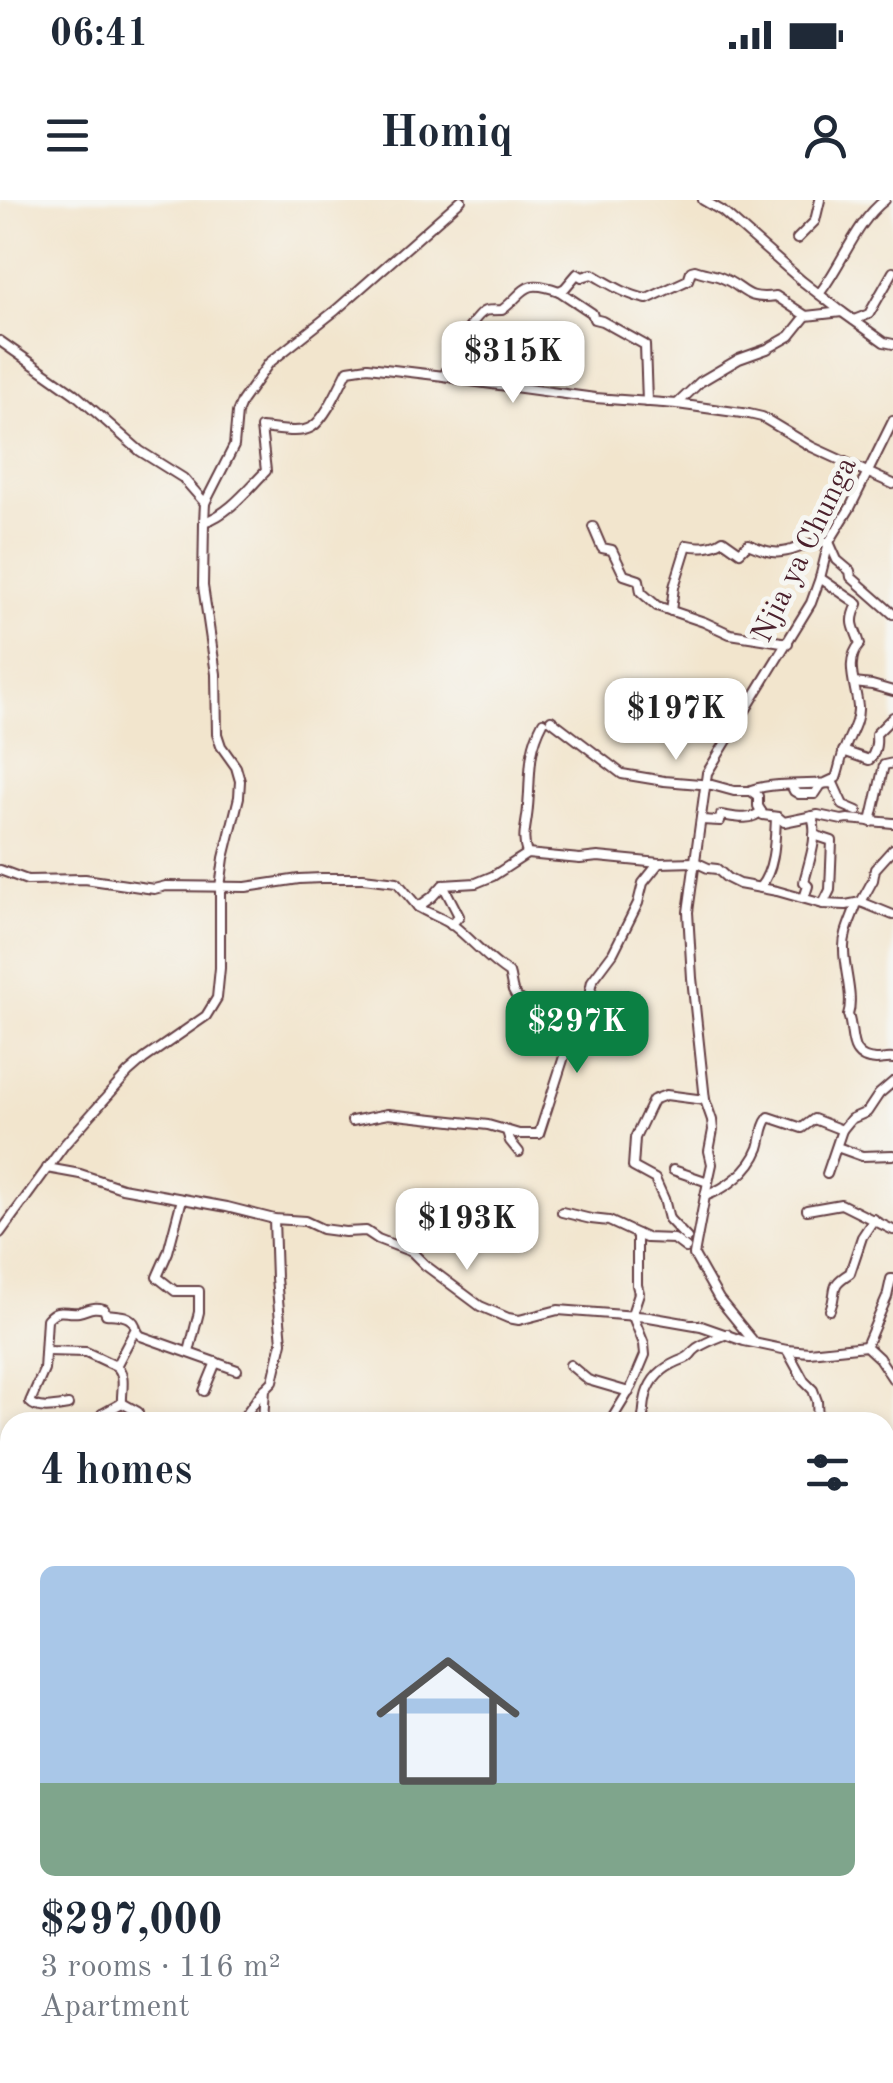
<!DOCTYPE html>
<html lang="en">
<head>
<meta charset="utf-8">
<style>
	:root { --surface:#fff; --page:#f2f2f3; --text:#1f2937; --muted:#747a83; --accent:#0b8043 }
	body { margin:0; font-family:"Old Standard TT",serif; background:var(--page); color:var(--text); height:100vh; display:flex; flex-direction:column; font-size:38px; white-space:nowrap }
	* { box-sizing:border-box; margin:0 }
	p { font-size:32px; color:var(--muted) }
	.icon { flex:none; width:55px; height:55px; fill:none; stroke:currentColor; stroke-width:2; stroke-linecap:round; stroke-linejoin:round }
	.map { position:relative; flex:1; overflow:hidden }
	.side { position:absolute; left:0px; top:1212px; width:895px; height:672px; display:flex; flex-direction:column; background:var(--surface); border-radius:30px 30px 0 0; box-shadow:0 5px 15px #0003 }
	.side>* { flex:none }
	.price { position:absolute; translate:-50% -85px; padding:0 22px; border-radius:20px; background:#fff; color:#222; font-size:32px; line-height:65px; filter:drop-shadow(0 2px 5px #0008) }
	.price::after { content:''; position:absolute; left:50%; top:60px; width:30px; height:22px; margin-left:-15px; background:inherit; clip-path:polygon(0 0,100% 0,50% 100%) }
	.price.on { background:var(--accent); color:#fff }
	ul { padding:0; list-style:none }
	li { display:grid; align-content:center; gap:20px; height:530px; padding:0 40px }
	li span { display:grid; place-items:center; height:310px; border-radius:15px; color:#555 }
	li>.icon { margin-inline-start:auto }
	span .icon { width:180px; height:180px; fill:#fffc; stroke-width:1 }
	li b { font-size:42px }
	h2 { display:flex; justify-content:space-between; align-items:center; height:120px; padding:0 40px; font-size:42px }
	.status { display:flex; justify-content:space-between; align-items:center; height:70px; padding:0 50px; background:var(--surface); direction:ltr }
	.status svg { height:28px; fill:currentColor }
	header { display:flex; justify-content:space-between; align-items:center; height:130px; padding:0 40px; background:var(--surface); font-size:45px; font-weight:800 }
	.map>svg:first-child { display:block }
	.lines { fill:none; stroke-linecap:round; stroke-linejoin:round }
	.minor-casing { stroke:#633d43; stroke-width:12 }
	.minor { stroke:#fff; stroke-width:8 }
	.labels { text-anchor:middle; dominant-baseline:central; stroke-width:10; stroke-linejoin:round; paint-order:stroke }
	.street-label { font-size:30px; fill:#4a1f2b; stroke:#f6f6f2 }
</style>
</head>
<body>
<div class="status"><b>06:41</b><svg viewBox="0 0 49 12"><path d="M0 12V9h3v3zM5 12V6h3v6zM10 12V3h3v9zM15 12V0h3v12zM26 1h20v11H26zM47 4h2v5h-2z"/></svg></div>
<header><svg class="icon" aria-label="menu" viewBox="0 0 24 24"><path d="M4 6h16M4 12h16M4 18h16"/></svg>Homiq<svg class="icon" aria-label="person" viewBox="0 0 24 24"><circle cx="12" cy="8" r="4"/><path d="M4 21q1-7 8-7t8 7"/></svg></header>
<div class="map">
<svg width="893" height="1883" viewBox="0 0 893 1883">
	<rect width="100%" height="100%" fill="#f6f6f2"/>
	<filter id="ink" filterUnits="userSpaceOnUse"><feTurbulence type="fractalNoise" baseFrequency=".01" numOctaves="2"/><feDisplacementMap in="SourceGraphic" scale="20" xChannelSelector="R" yChannelSelector="G"/><feConvolveMatrix kernelMatrix="1 2 1 2 8 2 1 2 1" color-interpolation-filters="sRGB"/></filter>
	<filter id="wash" filterUnits="userSpaceOnUse"><feTurbulence type="fractalNoise" baseFrequency=".0048" numOctaves="4" result="noise"/><feDisplacementMap in="SourceGraphic" scale="40" xChannelSelector="R" yChannelSelector="G"/><feGaussianBlur stdDeviation="2.25" result="paint"/><feColorMatrix in="noise" values="0 0 0 0 0 0 0 0 0 0 0 0 0 0 0 0 0 1.4 0 .05"/><feComposite in="paint" operator="in"/></filter>
	<g filter="url(#wash)">
		<rect width="100%" height="100%" fill="#f2e5cd"/>
	</g>
	<g filter="url(#ink)">
		<g class="lines">
			<defs>
				<g id="minor">
					<polyline points="703,0 722,11 802,81 842,112 884,142 893,144"/>
					<polyline points="797,39 815,21 820,0"/>
					<polyline points="559,91 592,113 594,119 602,121 645,145 647,202"/>
					<path d="M819,94C842,65 856,22 885,0"/>
					<polyline points="854,120 869,114 893,72"/>
					<polyline points="0,141 75,194 140,251 183,278 205,303"/>
					<path d="M444,176C450,162 472,116 485,111C487,110 501,110 502,110C527,91 522,78 559,91L565,88L577,74L582,77L592,74C610,84 626,95 647,99L688,80L691,71L695,70C703,73 712,74 720,77C746,87 743,101 776,96L806,116"/>
					<polyline points="677,204 700,182 739,159 767,149 790,136 806,116 842,112"/>
					<path d="M204,322C229,314 248,289 266,271L261,228C276,229 298,235 312,227C326,218 340,185 348,170L368,167L444,176L470,181L595,198L677,204L749,214L762,217L812,247L893,284"/>
					<polyline points="593,327 602,348 612,350 624,375 639,380 641,392 657,406 704,422 730,434 788,443"/>
					<path d="M671,411L674,387L687,345C699,348 713,347 723,340L740,352L748,344C755,347 764,351 772,352C792,355 806,340 829,342L837,360L850,371L851,377L893,414"/>
					<polyline points="854,483 872,485 893,491"/>
					<polyline points="551,520 622,574 664,581 712,585 734,591 751,591 758,596 758,606 763,615 778,617 784,622 818,615 842,620 848,619 893,623"/>
					<path d="M843,551L869,560C876,553 877,544 876,534L893,517"/>
					<path d="M791,585L794,591L799,594H815L821,585L836,578C839,570 840,562 843,554C847,538 859,524 858,507C856,486 844,461 860,444C855,426 848,425 858,404L820,378"/>
					<path d="M751,590C777,582 806,585 833,583L843,605L857,611"/>
					<path d="M701,620L720,621L721,615C734,617 751,622 761,611"/>
					<polyline points="871,622 884,565 893,563"/>
					<polyline points="814,635 832,641 830,690 823,704"/>
					<path d="M527,654C521,637 527,625 528,607C531,575 527,552 543,522"/>
					<polyline points="0,670 27,680 85,679 154,689 166,686 246,687 299,679 322,678 363,678 397,682 418,707 432,697 443,685 476,683 493,676 527,654 580,659 598,657 659,663 695,662 708,668 717,669 727,678 739,684 777,691 823,704 846,705 861,702 893,715"/>
					<polyline points="443,685 459,716 451,725"/>
					<path d="M760,687C775,669 775,640 776,617"/>
					<path d="M804,698L808,686L804,682C809,661 819,637 812,616"/>
					<polyline points="861,702 873,680 875,669 893,649"/>
					<path d="M857,703C852,718 843,734 844,750C844,770 854,797 848,815C855,832 846,859 876,860C882,860 887,858 893,859"/>
					<path d="M570,838C579,840 588,835 594,828L597,798L590,790L592,781L613,753L638,703L643,683L659,663"/>
					<polyline points="705,900 692,778 688,712 707,573 811,403 820,378 829,342 850,308 893,221"/>
					<path d="M352,921L388,914L488,925L519,934H539L570,838L563,814L554,804C539,802 520,808 513,791C511,785 511,779 509,773C488,760 473,741 454,726C443,718 429,714 418,707"/>
					<polyline points="507,931 510,941 519,952"/>
					<polyline points="837,947 862,956 893,955"/>
					<polyline points="47,968 80,974 122,988 227,1007 274,1019 305,1021 322,1029 345,1032 366,1031 378,1039 412,1052 425,1065 480,1106 508,1118 519,1120 558,1110 649,1117 701,1126 744,1141 787,1150 804,1181 813,1190 817,1201 818,1222"/>
					<polyline points="673,970 708,982"/>
					<polyline points="827,974 842,930"/>
					<polyline points="182,999 168,1052 157,1077 175,1091 199,1091 199,1112 189,1152"/>
					<polyline points="807,1010 841,1004 893,1030"/>
					<polyline points="562,1012 591,1019 609,1021 637,1034 637,1085 639,1093 632,1114 644,1144 645,1155 632,1186 610,1222"/>
					<polyline points="0,1033 65,944 128,873 144,859 206,816 217,798 220,768 220,687 224,658 239,597 240,581 236,567 221,546 217,534 216,474 203,386 204,322 205,303 234,246 237,213 242,201 269,163 336,110 461,0"/>
					<polyline points="637,1034 646,1038 674,1039 686,1048"/>
					<polyline points="687,1038 669,1019 664,999 655,979 633,967 635,938 653,900 666,895 705,900 712,920 713,930 709,951 712,964 705,996"/>
					<path d="M830,1110C839,1089 827,1087 850,1073L862,1037L874,1019"/>
					<path d="M754,1142L719,1099L694,1055L705,996C727,988 750,971 759,948C763,936 761,927 769,917L802,928L814,919L842,930L851,919L867,912L879,894L893,882"/>
					<polyline points="866,1146 887,1097 891,1079 893,1079"/>
					<polyline points="787,1150 809,1152 866,1146 879,1158 893,1179"/>
					<polyline points="46,1151 86,1152 116,1166 135,1130"/>
					<polyline points="570,1165 588,1180 629,1192"/>
					<polyline points="204,1191 216,1162"/>
					<polyline points="122,1203 138,1212 133,1222"/>
					<path d="M68,1205C56,1207 38,1211 30,1202L44,1170L47,1119C59,1106 64,1114 79,1112C90,1109 93,1106 104,1109L106,1114C116,1115 130,1114 135,1125C136,1129 137,1133 141,1136L237,1170"/>
					<path d="M102,1214L122,1203C121,1191 127,1175 116,1166"/>
					<polyline points="98,1222 102,1214 118,1222"/>
					<polyline points="197,1222 201,1222"/>
					<polyline points="240,1222 262,1192 273,1181 282,1142 276,1078 274,1019"/>
					<polyline points="263,1222 265,1189"/>
					<path d="M642,1222C645,1211 643,1202 648,1190C655,1173 668,1165 684,1159C693,1155 689,1154 697,1148C706,1142 717,1138 727,1134"/>
					<polyline points="885,1261 893,1242"/>
					<polyline points="885,1303 893,1305"/>
					<polyline points="0,1308 10,1307"/>
					<polyline points="885,1455 893,1459"/>
					<polyline points="0,1521 10,1527"/>
					<polyline points="885,1534 893,1535"/>
					<polyline points="887,1654 893,1637"/>
					<polyline points="0,1701 10,1704"/>
					<polyline points="885,1773 893,1757"/>
					<polyline points="0,1830 10,1813"/>
					<polyline points="390,1875 413,1883"/>
					<polyline points="536,1875 540,1883"/>
					<polyline points="564,1875 571,1883"/>
					<polyline points="601,1875 602,1883"/>
					<polyline points="802,1875 818,1883"/>
					<polyline points="35,1883 44,1875"/>
					<polyline points="92,1883 96,1875"/>
					<polyline points="236,1883 240,1875"/>
					<polyline points="299,1883 303,1875"/>
					<polyline points="326,1883 328,1883"/>
					<polyline points="431,1883 435,1875"/>
					<polyline points="492,1883 493,1875"/>
					<polyline points="659,1883 662,1875"/>
					<polyline points="668,1883 670,1875"/>
					<polyline points="788,1883 791,1875"/>
					<polyline points="836,1883 838,1875"/>
				</g>
			</defs>
			<use href="#minor" class="minor-casing"/>
			<use href="#minor" class="minor"/>
		</g>
	</g>
	<g class="labels">
		<g class="street-label">
			<text transform="translate(805 350) rotate(-64)">Njia ya Chunga</text>
		</g>
	</g>
</svg>
<b class="price" style="left:513px;top:206px">$315K</b>
<b class="price" style="left:676px;top:563px">$197K</b>
<b class="price on" style="left:577px;top:876px">$297K</b>
<b class="price" style="left:467px;top:1073px">$193K</b>
<section class="side">
<h2>4 homes<svg class="icon" aria-label="filters" viewBox="0 0 24 24"><path d="M4 7h16M4 17h16"/><circle cx="9" cy="7" r="2"/><circle cx="15" cy="17" r="2"/></svg></h2>
<ul>
<li><span style="background:linear-gradient(#a9c7e8 70%,#7fa58c 0)"><svg class="icon" aria-label="home" viewBox="0 0 24 24"><path d="M3 11l9-7 9 7M6 9v11h12V9"/></svg></span><div><b>$297,000</b><p>3 rooms · 116 m²</p><p>Apartment</p></div></li>
</ul>
</section>
</div>
</body>
</html>
